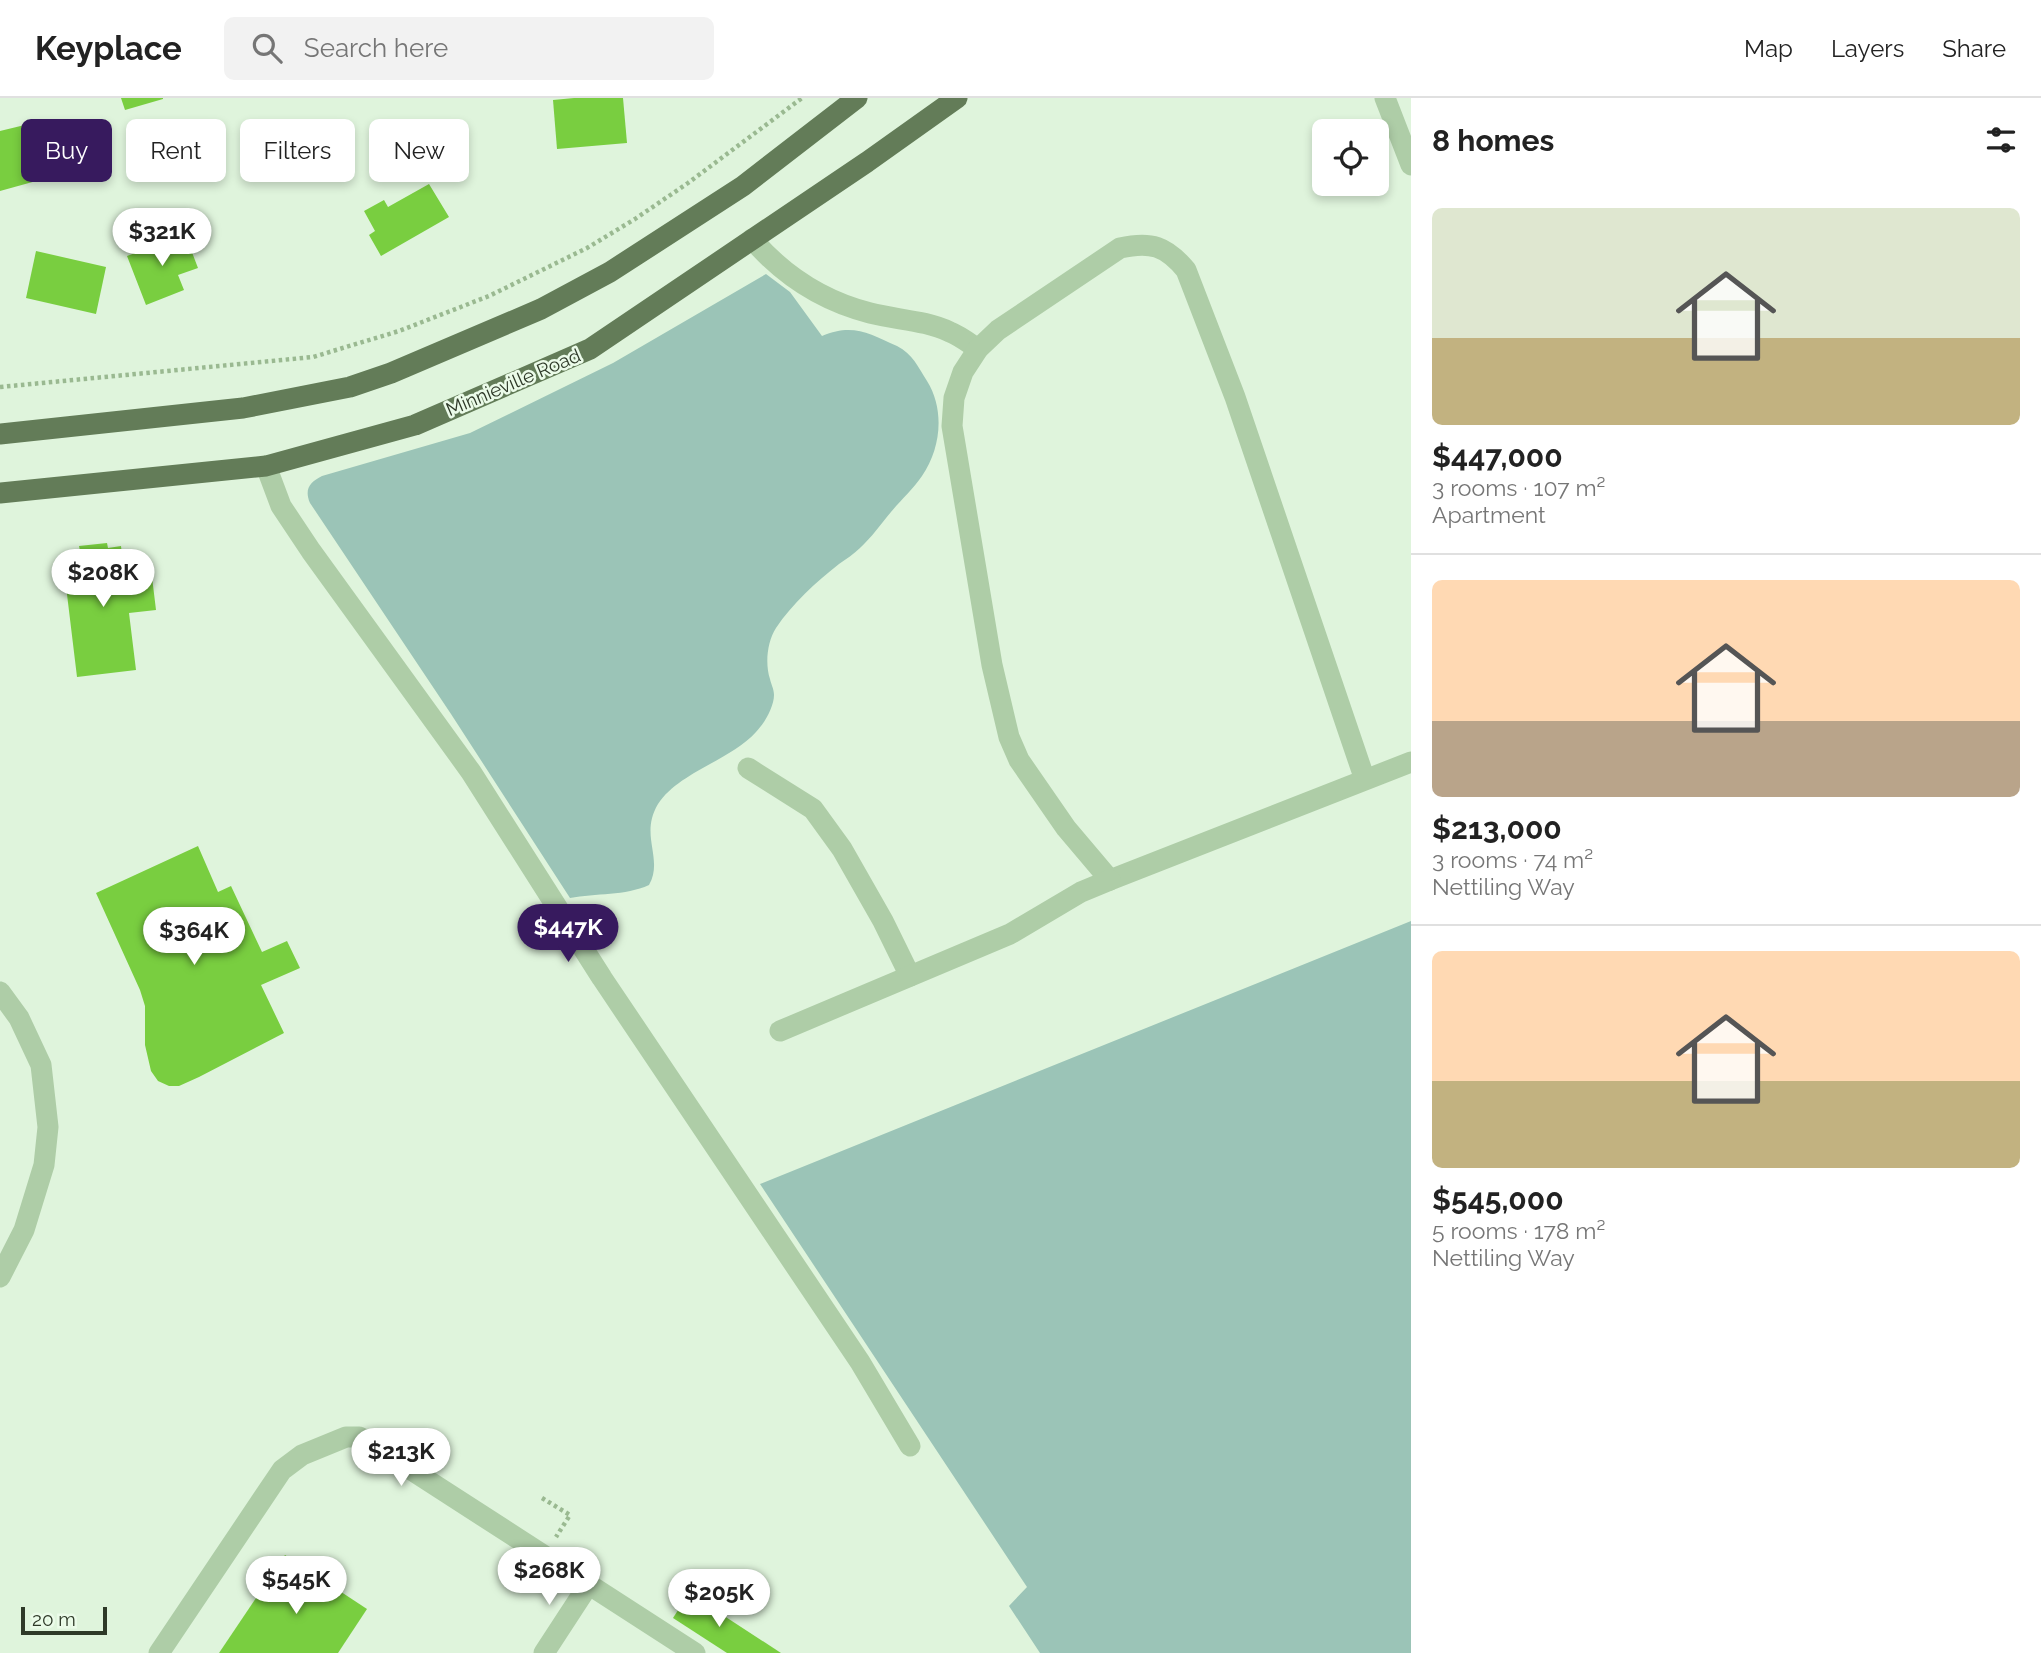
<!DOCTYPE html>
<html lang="en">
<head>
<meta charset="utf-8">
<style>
	:root { --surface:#fff; --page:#f2f2f2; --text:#222; --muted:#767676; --line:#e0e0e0; --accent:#371a5e }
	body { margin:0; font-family:Raleway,sans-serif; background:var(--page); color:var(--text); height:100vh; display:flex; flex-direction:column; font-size:26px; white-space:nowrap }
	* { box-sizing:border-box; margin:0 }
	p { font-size:23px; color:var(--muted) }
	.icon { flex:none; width:38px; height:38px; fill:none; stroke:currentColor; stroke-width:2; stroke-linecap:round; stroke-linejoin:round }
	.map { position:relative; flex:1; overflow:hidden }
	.drawer { display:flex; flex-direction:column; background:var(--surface); width:630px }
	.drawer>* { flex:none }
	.top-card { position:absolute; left:21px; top:21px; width:665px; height:63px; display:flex; gap:14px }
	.buttons { position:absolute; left:1312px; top:21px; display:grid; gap:14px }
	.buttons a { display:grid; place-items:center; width:77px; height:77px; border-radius:10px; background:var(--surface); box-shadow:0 4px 10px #0003; font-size:35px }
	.scale { position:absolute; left:21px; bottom:18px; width:86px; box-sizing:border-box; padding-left:7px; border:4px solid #2e3928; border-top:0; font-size:19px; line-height:24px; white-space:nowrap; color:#2e3928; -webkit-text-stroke:5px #ebfbe9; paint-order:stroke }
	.price { position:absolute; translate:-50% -60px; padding:0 16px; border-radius:24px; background:#fff; color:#222; font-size:23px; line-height:46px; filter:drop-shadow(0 2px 4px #0008) }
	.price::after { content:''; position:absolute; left:50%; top:42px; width:21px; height:16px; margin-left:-10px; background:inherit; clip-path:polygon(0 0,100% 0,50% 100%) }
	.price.current { background:var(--accent); color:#fff }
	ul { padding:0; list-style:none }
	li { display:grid; align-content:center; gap:14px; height:371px; padding:0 21px }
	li+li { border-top:2px solid var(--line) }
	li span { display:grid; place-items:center; height:217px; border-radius:10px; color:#555 }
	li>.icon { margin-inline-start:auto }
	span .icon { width:126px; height:126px; fill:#fffc; stroke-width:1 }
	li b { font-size:30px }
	h2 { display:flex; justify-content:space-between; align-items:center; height:84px; padding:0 21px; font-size:30px }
	.tag { padding:0 24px; border-radius:10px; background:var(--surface); box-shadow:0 4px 10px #0003; font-size:24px; line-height:63px }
	.tag.current { background:var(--accent); color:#fff }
	header { display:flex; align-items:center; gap:42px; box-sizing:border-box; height:98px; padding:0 35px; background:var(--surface); border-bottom:2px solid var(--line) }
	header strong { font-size:33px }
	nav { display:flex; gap:38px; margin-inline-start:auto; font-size:24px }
	.search { width:490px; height:63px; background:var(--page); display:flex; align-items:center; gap:18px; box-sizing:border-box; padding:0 24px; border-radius:10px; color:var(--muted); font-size:26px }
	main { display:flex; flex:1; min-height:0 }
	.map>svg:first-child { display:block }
	.green { fill:#9bc4b7 }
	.building { fill:#79ce40 }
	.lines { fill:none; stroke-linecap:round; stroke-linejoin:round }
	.path { stroke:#9ab991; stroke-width:4.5; stroke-dasharray:3.5 3.5; stroke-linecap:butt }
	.minor { stroke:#aecda7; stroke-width:21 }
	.major { stroke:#637c58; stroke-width:21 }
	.labels { text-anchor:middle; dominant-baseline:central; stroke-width:5; stroke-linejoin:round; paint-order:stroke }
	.street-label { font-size:19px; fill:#2e3928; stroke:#ebfbe9 }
</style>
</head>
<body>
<header>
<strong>Keyplace</strong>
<div class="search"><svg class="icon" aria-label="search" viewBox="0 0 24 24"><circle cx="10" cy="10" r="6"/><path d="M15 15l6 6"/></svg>Search here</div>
<nav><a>Map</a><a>Layers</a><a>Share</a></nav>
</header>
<main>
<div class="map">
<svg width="1411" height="1555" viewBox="0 0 1411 1555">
	<rect width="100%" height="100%" fill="#dff4dc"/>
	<g class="green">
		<path d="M766,176L790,194L822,238C852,225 869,235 897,248C913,256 918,269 927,283C945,312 941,350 922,378C913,391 901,402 891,414C881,426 871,440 860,450C854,456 846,461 839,466C816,484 792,506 776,530C767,544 765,566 770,581C771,586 774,591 774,597C774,609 764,626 756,634C731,662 679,674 658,706C639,738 664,760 649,787C625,798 596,795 570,800L451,616L310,405C304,391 310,384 322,378L470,335L613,265Z"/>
		<polygon points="1411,823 1411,1555 1040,1555 1009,1508 1027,1489 760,1086"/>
	</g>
	<g class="building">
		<polygon points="121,0 163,0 163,1 125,12"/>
		<polygon points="574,0 623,0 627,45 557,51 553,2"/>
		<polygon points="33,25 47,80 0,93 0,33"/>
		<polygon points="429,86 449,119 381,158 369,137 375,133 364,113 384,102 388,109"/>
		<polygon points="185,136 198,170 178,177 184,192 146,207 127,158"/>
		<polygon points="36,153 106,169 96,216 26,200"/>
		<polygon points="107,445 108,450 121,448 125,482 152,479 156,512 129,515 136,572 77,579 62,455 80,453 79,448"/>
		<polygon points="198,748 218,794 231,788 262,854 287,843 300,870 261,887 284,935 199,979 179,988 169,988 158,983 151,973 145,947 145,908 140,892 96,795"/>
		<polygon points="285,1457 367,1511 338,1555 219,1555"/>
		<polygon points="689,1495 781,1555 727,1555 673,1520"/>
	</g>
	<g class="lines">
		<g class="path">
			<polyline points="0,289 313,259 399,233 489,198 587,150 635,121 688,85 802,0"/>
			<polyline points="542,1400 570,1417 556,1439"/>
		</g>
		<g class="minor">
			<polyline points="1385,0 1411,67"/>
			<path d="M752,141C783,177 823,203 870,215C897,222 925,222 950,234C960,238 969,245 978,251"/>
			<polyline points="266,368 281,408 311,453 471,674 602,880 860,1264 910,1348"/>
			<polyline points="748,670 813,711 842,751 883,823 910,878"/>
			<path d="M1365,682L1235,299L1186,172C1166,148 1151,143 1120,150L998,232L978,251L963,274L954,300L952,328L992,567L1009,639L1019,662L1066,730L1110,782L1411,664"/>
			<polyline points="0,894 19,920 41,967 48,1029 44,1067 24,1132 0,1179"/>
			<polyline points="780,933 1010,836 1081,794 1110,782"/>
			<polyline points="159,1555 282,1372 302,1357 346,1339 359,1339 365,1342 695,1555"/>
			<polyline points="544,1555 589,1486"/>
		</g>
		<g class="major">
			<polyline points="0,336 243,310 350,289 391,275 541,211 610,174 743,88 857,0"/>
			<polyline points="0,395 266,368 415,327 590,251 867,64 957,0"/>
		</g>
	</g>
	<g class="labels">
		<g class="street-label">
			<text transform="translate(513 284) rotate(-23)">Minnieville Road</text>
		</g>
	</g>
</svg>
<div class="buttons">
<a><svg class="icon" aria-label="locate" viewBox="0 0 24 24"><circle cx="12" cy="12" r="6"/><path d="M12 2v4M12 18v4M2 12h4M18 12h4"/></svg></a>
</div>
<div class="scale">20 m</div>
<b class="price" style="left:162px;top:170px">$321K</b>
<b class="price" style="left:103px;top:511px">$208K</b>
<b class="price current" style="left:568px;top:866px">$447K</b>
<b class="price" style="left:194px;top:869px">$364K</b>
<b class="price" style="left:401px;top:1390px">$213K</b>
<b class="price" style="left:549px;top:1509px">$268K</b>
<b class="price" style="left:296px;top:1518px">$545K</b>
<b class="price" style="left:719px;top:1531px">$205K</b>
<div class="top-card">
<a class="tag current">Buy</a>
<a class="tag">Rent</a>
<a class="tag">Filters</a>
<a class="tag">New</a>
</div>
</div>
<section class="drawer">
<h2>8 homes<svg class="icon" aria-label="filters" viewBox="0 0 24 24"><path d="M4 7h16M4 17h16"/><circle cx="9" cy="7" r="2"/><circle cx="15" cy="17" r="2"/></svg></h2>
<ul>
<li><span style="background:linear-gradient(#dfe7d0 60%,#c2b280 0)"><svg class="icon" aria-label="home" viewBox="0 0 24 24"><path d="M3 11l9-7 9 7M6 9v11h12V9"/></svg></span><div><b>$447,000</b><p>3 rooms · 107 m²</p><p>Apartment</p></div></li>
<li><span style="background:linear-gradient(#ffd9b3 65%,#b9a48a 0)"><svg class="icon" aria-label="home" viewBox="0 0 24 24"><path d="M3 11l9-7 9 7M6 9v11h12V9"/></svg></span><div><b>$213,000</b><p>3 rooms · 74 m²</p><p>Nettiling Way</p></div></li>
<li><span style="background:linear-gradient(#ffd9b3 60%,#c2b280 0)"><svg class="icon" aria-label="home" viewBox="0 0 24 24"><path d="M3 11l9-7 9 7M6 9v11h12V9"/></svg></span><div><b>$545,000</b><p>5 rooms · 178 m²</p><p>Nettiling Way</p></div></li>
</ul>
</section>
</main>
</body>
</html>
